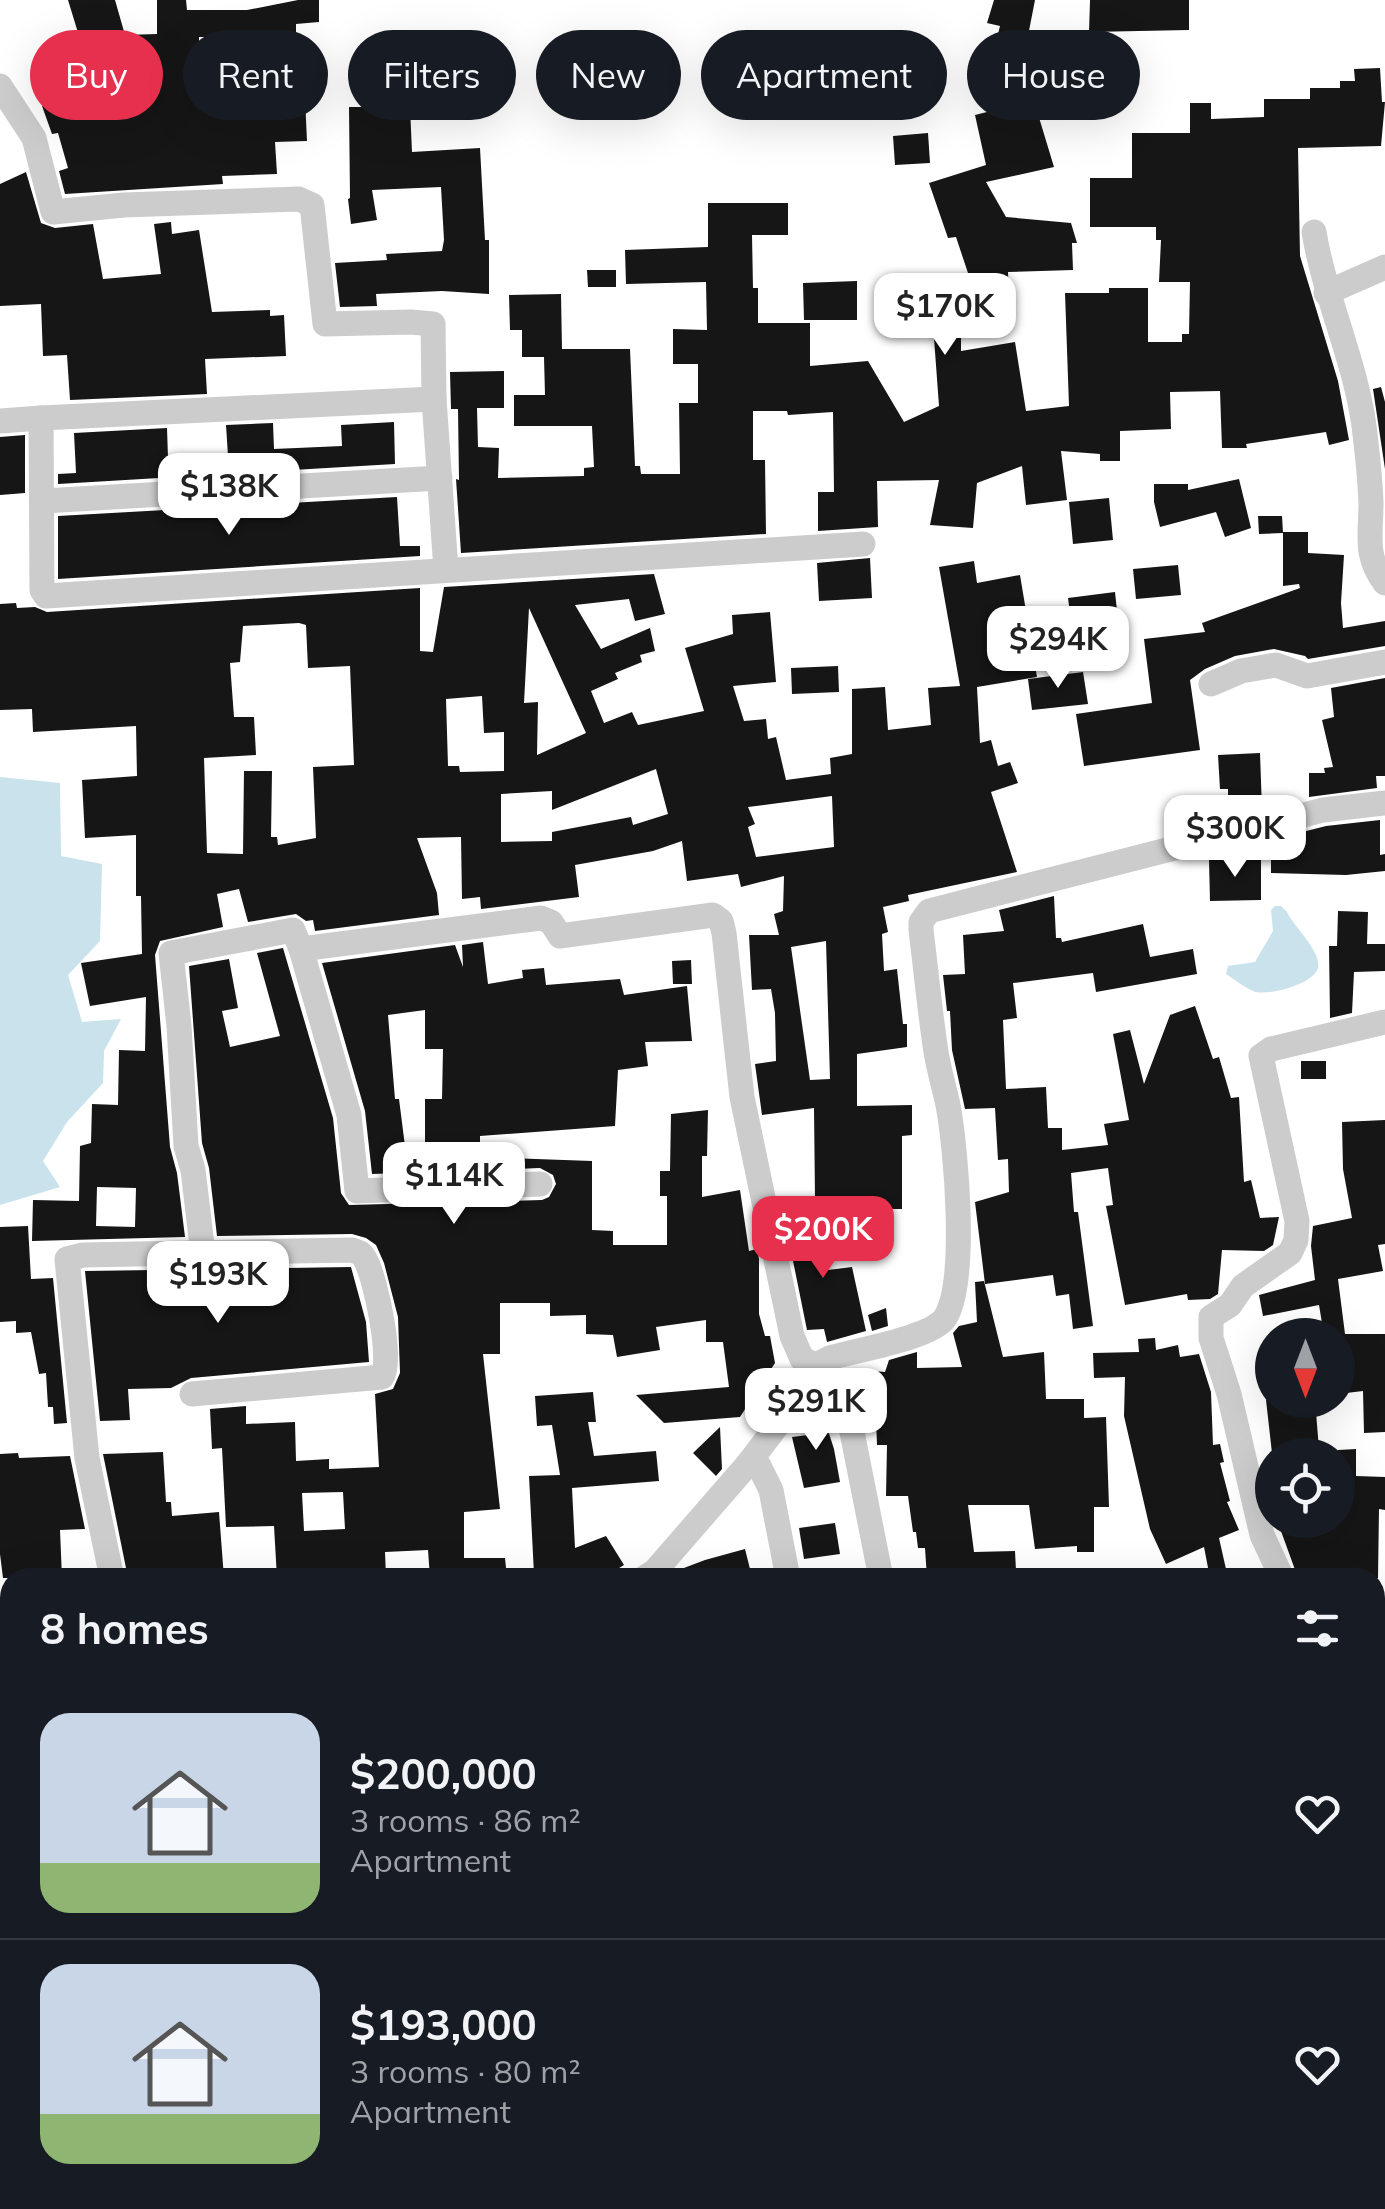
<!DOCTYPE html>
<html lang="en">
<head>
<meta charset="utf-8">
<style>
	:root { --surface:#171b24; --page:#242831; --text:#f1f3f6; --muted:#9ea1a6; --line:#363941; --accent:#e7304e }
	body { margin:0; font-family:Mulish,sans-serif; background:var(--page); color:var(--text); height:100vh; display:flex; flex-direction:column; font-size:38px; white-space:nowrap }
	* { box-sizing:border-box; margin:0 }
	p { font-size:32px; color:var(--muted) }
	.icon { flex:none; width:55px; height:55px; fill:none; stroke:currentColor; stroke-width:2; stroke-linecap:round; stroke-linejoin:round }
	.map { position:relative; flex:1; overflow:hidden }
	.drawer { position:absolute; left:0px; top:1568px; width:1385px; height:642px; display:flex; flex-direction:column; background:var(--surface); border-radius:30px 30px 0 0; box-shadow:0 10px 40px #0002 }
	.drawer>* { flex:none }
	.banner { position:absolute; left:30px; top:30px; width:1325px; height:90px; display:flex; gap:20px }
	.needle { width:65px; rotate:180deg }
	.tools { position:absolute; left:1255px; top:1318px; display:grid; gap:20px }
	.tools a { display:grid; place-items:center; width:100px; height:100px; border-radius:50%; background:var(--surface); box-shadow:0 10px 40px #0002; font-size:50px }
	.price { position:absolute; translate:-50% -85px; padding:0 22px; border-radius:20px; background:#fff; color:#222; font-size:32px; line-height:65px; filter:drop-shadow(0 2px 5px #0008) }
	.price::after { content:''; position:absolute; left:50%; top:60px; width:30px; height:22px; margin-left:-15px; background:inherit; clip-path:polygon(0 0,100% 0,50% 100%) }
	.price.on { background:var(--accent); color:#fff }
	ul { padding:0; list-style:none }
	li { display:flex; align-items:center; gap:30px; height:250px; padding:0 40px }
	li+li { border-top:2px solid var(--line) }
	li span { display:grid; place-items:center; flex:none; width:280px; height:200px; border-radius:30px; color:#555 }
	li>.icon { margin-inline-start:auto }
	span .icon { width:120px; height:120px; fill:#fffc; stroke-width:1 }
	li b { font-size:42px }
	h2 { display:flex; justify-content:space-between; align-items:center; height:120px; padding:0 40px; font-size:42px }
	.tag { padding:0 35px; border-radius:45px; background:var(--surface); box-shadow:0 10px 40px #0002; font-size:35px; line-height:90px }
	.tag.on { background:var(--accent); color:#fff }
	.map>svg:first-child { display:block }
	.water { fill:#c9e2ec }
	.building { fill:#161616; fill-rule:evenodd }
	.lines { fill:none; stroke-linecap:round; stroke-linejoin:round }
	.street { stroke:#ccc; stroke-width:25 }
</style>
</head>
<body>
<div class="map">
<svg width="1385" height="2209" viewBox="0 0 1385 2209">
	<rect width="100%" height="100%" fill="#fff"/>
	<g class="water">
		<polygon points="0,777 60,783 61,856 102,864 100,941 68,975 82,1022 121,1019 104,1051 103,1083 67,1122 43,1161 60,1187 0,1205"/>
		<path d="M1275,906H1281L1287,912C1294,927 1322,952 1318,968C1314,984 1267,997 1253,991C1244,987 1234,979 1226,974L1228,966L1255,962L1273,931L1271,910Z"/>
	</g>
	<g class="building">
		<path d="M68,0H115L125,35L157,34V0H186L187,10H247L298,0H319V22L296,24V77H304L307,141L275,142L277,174L222,176L223,184L65,194L59,171L68,168L58,133L52,134L42,106L65,103L37,71L83,49ZM262,31L263,71L199,72V37H229V34Z"/>
		<polygon points="994,0 1035,0 1027,41 1042,45 1035,72 1089,75 1088,104 1034,101 1054,167 986,182 1006,217 1071,223 1077,243 1072,243 1073,270 1008,272 1009,296 965,300 964,283 971,282 956,237 948,238 929,183 986,165 975,115 991,111 991,63 1000,26 987,23"/>
		<polygon points="1090,0 1189,0 1189,30 1089,32"/>
		<polygon points="772,33 807,35 806,57 771,56"/>
		<polygon points="1380,68 1382,102 1385,102 1381,146 1298,148 1300,256 1338,381 1349,440 1329,445 1326,432 1246,444 1247,448 1222,448 1220,391 1170,392 1171,429 1120,431 1120,461 1100,461 1100,454 1061,451 1067,500 1026,505 1022,466 977,483 973,528 930,525 939,480 877,481 878,527 818,531 818,492 834,492 833,412 788,415 787,411 753,411 753,460 765,460 766,534 461,553 456,479 459,480 458,409 451,409 450,372 504,371 504,408 477,408 478,447 499,448 498,478 584,476 584,468 594,467 592,426 514,426 514,395 545,395 544,357 522,357 522,330 510,330 509,295 561,294 562,349 630,349 635,466 640,466 641,474 680,474 679,403 698,403 698,364 673,364 673,329 707,330 706,282 626,284 625,250 708,247 708,203 788,203 788,235 752,235 753,288 758,288 758,323 810,323 810,366 868,361 904,422 939,406 934,338 921,338 920,311 961,310 961,351 1015,342 1026,411 1069,406 1065,293 1109,293 1109,288 1148,288 1148,342 1182,342 1182,334 1189,334 1190,282 1159,282 1161,240 1156,240 1156,227 1090,227 1090,178 1132,178 1132,133 1190,133 1190,103 1211,103 1211,119 1264,117 1264,99 1310,99 1310,88 1340,88 1340,81 1355,81 1354,69"/>
		<polygon points="349,107 410,107 412,152 480,148 485,240 489,240 489,294 442,291 376,294 377,306 340,307 335,263 387,260 386,254 442,251 444,240 441,187 372,190 377,220 351,224 348,199 350,198"/>
		<polygon points="928,133 930,163 895,165 893,136"/>
		<polygon points="26,172 41,223 55,228 93,224 103,279 161,274 154,224 171,222 172,234 199,230 212,312 270,310 270,316 284,315 286,356 205,359 207,394 70,400 67,355 43,356 41,304 0,306 0,184"/>
		<polygon points="587,270 616,270 616,287 588,287"/>
		<polygon points="857,281 857,320 804,320 803,283"/>
		<polygon points="1381,387 1385,402 1385,469 1373,389"/>
		<polygon points="394,422 395,464 58,484 58,474 76,473 74,433 167,428 168,458 228,456 226,425 273,423 274,449 342,446 341,425"/>
		<polygon points="25,435 25,493 0,495 0,437"/>
		<polygon points="1239,479 1251,528 1225,537 1216,512 1160,527 1154,502 1154,484 1188,484 1188,490"/>
		<polygon points="397,497 400,546 420,546 420,556 58,579 58,516"/>
		<polygon points="1109,498 1113,540 1073,544 1069,502"/>
		<polygon points="1258,516 1282,516 1283,533 1259,534"/>
		<polygon points="1283,532 1308,532 1308,553 1344,555 1341,603 1343,628 1385,621 1385,646 1308,659 1305,656 1274,649 1235,656 1205,669 1190,680 1200,750 1084,766 1076,714 1152,703 1144,639 1205,632 1202,623 1300,588 1299,584 1283,586"/>
		<polygon points="870,558 872,598 819,601 817,563"/>
		<path d="M974,561L977,583L1020,575L1037,677L977,687L980,743L991,740L998,766L1010,762L1018,783L991,792L1017,872L908,895L909,901L883,907L888,932L882,934L884,971L897,969L903,1024H907V1047L857,1054V1106L912,1105V1135L902,1136V1209H876V1197L815,1198L814,1108L762,1115L755,1064L776,1061L775,1013L771,989L752,990L749,935H779L774,914L783,911L784,876L741,887L738,874L687,881L682,841L653,851L575,865L579,897L481,909L480,897L462,899L461,837L417,838L437,893L439,915L315,931L313,920L306,921L296,914L248,922L239,889L217,894L223,927L160,941L155,955L170,1147L177,1173L185,1237L32,1241L33,1200L79,1201L80,1146L91,1143L92,1104L118,1105L119,1050L145,1051L146,997L90,1006L81,963L142,954L141,896H136V835L85,838L82,780L137,776L136,726L33,732L32,709L0,710V604L16,603L17,608L35,607L47,612L420,588V651L433,652L444,587L654,574L665,614L635,621L629,599L575,605L601,649L650,628L655,651L640,655L642,662L615,673L618,679L591,691L604,723L632,712L638,725L704,711L685,648L733,634L732,615L770,612L776,682L733,686L744,721L766,719L768,739L776,737L786,780L831,774L830,758L852,754V689L885,687L888,730L931,725L928,688L960,686L939,567ZM529,608L586,733L537,755L538,702L524,703ZM299,623L306,625L308,668L350,666L354,765L313,767L316,838L278,845L277,837H271L272,771H244L243,854L207,853L204,758L256,755L254,717H234L230,663L240,662L243,626ZM482,696L484,733L504,732V771L460,772L459,766H448L446,699ZM656,769L668,814L633,825L631,817L552,832V841L501,842V794L552,791V810ZM832,796L834,847L756,857L748,827L755,824L748,807ZM826,941L830,1079L810,1080L791,947ZM97,1187L136,1188L135,1227L96,1226Z"/>
		<polygon points="1178,565 1181,595 1136,599 1133,569"/>
		<polygon points="1115,592 1120,639 1074,644 1068,598"/>
		<polygon points="838,666 839,692 792,694 791,668"/>
		<polygon points="1083,672 1088,704 1032,710 1028,679"/>
		<polygon points="1385,678 1385,776 1376,776 1377,788 1309,797 1309,773 1325,773 1324,768 1333,767 1322,720 1334,717 1331,688"/>
		<polygon points="1260,753 1262,809 1228,813 1228,789 1220,789 1218,755"/>
		<polygon points="1380,820 1380,855 1385,854 1385,871 1346,875 1271,873 1271,840 1326,826"/>
		<polygon points="1261,859 1261,900 1210,901 1209,860"/>
		<polygon points="1054,896 1056,938 1061,938 1062,942 1143,924 1150,957 1193,949 1197,974 1096,992 1093,973 1013,983 1017,1018 1003,1020 1006,1089 1046,1087 1048,1128 1062,1128 1062,1150 1108,1145 1104,1124 1129,1120 1113,1034 1130,1030 1144,1084 1170,1015 1195,1006 1213,1059 1219,1057 1231,1098 1239,1097 1244,1182 1251,1180 1260,1218 1279,1217 1273,1245 1264,1251 1222,1250 1218,1294 1210,1299 1188,1300 1187,1294 1125,1305 1106,1206 1113,1205 1108,1168 1071,1173 1074,1212 1078,1212 1093,1326 1073,1329 1069,1294 1056,1296 1053,1275 985,1284 975,1202 1009,1192 1008,1159 998,1160 995,1108 965,1109 952,1050 950,1011 947,1011 943,975 965,974 963,935 1004,931 999,910"/>
		<polygon points="1338,911 1368,912 1367,944 1385,944 1385,971 1354,972 1352,1013 1330,1018 1329,946 1337,946"/>
		<path d="M483,942L488,984L523,978L522,970L544,968L546,985L620,979L624,995L687,986L692,1041L645,1042L648,1066L618,1070L615,1126L480,1136V1157L592,1161V1230L613,1231V1245H667V1196H660V1171H670L671,1114L708,1110L707,1156H702V1197L740,1190L749,1251L757,1249L759,1259V1314L765,1336H770L775,1363L740,1417L664,1423L636,1395L729,1387L723,1342H706V1320L656,1327L660,1350L617,1357L613,1335L586,1334V1315L550,1316V1303H500V1354H483L500,1509L464,1512V1558H505L507,1578H430L428,1550L385,1552L386,1578H277L274,1526L226,1527L222,1448L212,1449L210,1409L246,1406V1424L295,1422L296,1461L329,1459V1469L379,1467L375,1394L393,1389L400,1373L398,1317L384,1263L376,1245L366,1238L352,1234L217,1236L209,1168L202,1143L189,966L229,959L238,1008L222,1011L230,1047L280,1036L257,953L283,948L333,1118L341,1193L349,1205L542,1200L549,1197L556,1184L553,1175L540,1168L372,1174L365,1111L322,963L455,945L463,967L462,945ZM425,1010V1049H443L442,1099H425V1153L406,1154L399,1099H395L388,1015ZM343,1492L345,1529L304,1531L302,1493Z"/>
		<polygon points="691,960 692,984 673,984 672,961"/>
		<rect x="1301" y="1061" width="25" height="18"/>
		<polygon points="1385,1120 1385,1244 1378,1245 1383,1271 1338,1279 1345,1334 1385,1334 1385,1432 1364,1433 1363,1391 1338,1394 1338,1335 1324,1335 1319,1305 1263,1316 1259,1295 1315,1280 1311,1246 1313,1226 1352,1218 1343,1169 1342,1122"/>
		<polygon points="824,1207 826,1234 817,1234 820,1271 852,1267 866,1331 827,1342 824,1329 807,1330 789,1241 792,1240 791,1209"/>
		<polygon points="28,1226 31,1279 53,1278 67,1423 54,1424 53,1407 48,1407 46,1373 39,1374 31,1332 16,1333 16,1321 0,1322 0,1227"/>
		<polygon points="351,1267 366,1322 369,1362 191,1378 171,1388 128,1389 130,1420 100,1421 85,1271"/>
		<polygon points="984,1281 1003,1357 1044,1352 1046,1399 1084,1399 1084,1418 1106,1417 1109,1507 1094,1507 1094,1552 1077,1552 1077,1546 1035,1549 1029,1505 968,1505 974,1552 1015,1551 1016,1571 1004,1572 1005,1578 927,1578 925,1548 918,1548 916,1532 913,1532 908,1496 886,1496 887,1445 877,1445 874,1371 885,1372 889,1360 917,1352 917,1368 962,1367 953,1333 959,1326 977,1322 975,1282"/>
		<polygon points="886,1308 888,1326 872,1331 868,1315"/>
		<polygon points="1155,1338 1156,1350 1178,1345 1180,1357 1199,1354 1211,1392 1213,1445 1220,1444 1224,1462 1220,1463 1230,1501 1227,1502 1239,1530 1219,1538 1228,1578 1210,1578 1204,1547 1166,1564 1150,1529 1124,1416 1125,1377 1094,1378 1093,1353 1139,1352 1138,1339"/>
		<polygon points="593,1392 596,1422 588,1422 594,1456 656,1451 659,1481 572,1488 575,1548 606,1536 624,1565 603,1578 563,1578 562,1572 534,1574 529,1476 560,1475 552,1425 537,1426 535,1396"/>
		<polygon points="1266,1400 1315,1400 1319,1449 1272,1453"/>
		<polygon points="821,1409 834,1449 840,1482 804,1488 792,1437 808,1435 807,1414"/>
		<polygon points="720,1427 722,1469 716,1476 693,1453"/>
		<polygon points="1356,1449 1356,1476 1385,1477 1385,1510 1379,1509 1378,1578 1329,1578 1329,1569 1298,1578 1277,1520 1338,1520 1338,1450"/>
		<polygon points="163,1452 166,1502 171,1502 172,1516 219,1512 224,1578 128,1578 103,1454"/>
		<polygon points="18,1453 19,1458 70,1456 85,1529 60,1530 62,1578 3,1578 0,1554 0,1454"/>
		<polygon points="835,1523 840,1554 804,1559 799,1528"/>
		<polygon points="745,1549 751,1573 734,1578 671,1578 676,1571 705,1560"/>
	</g>
	<g class="lines">
		<g class="street">
			<polyline points="0,86 34,138 53,212 124,205 299,199 312,205 325,324 411,322 433,324 434,399"/>
			<path d="M1314,232C1325,298 1355,360 1364,426C1367,450 1370,478 1371,503C1371,535 1364,555 1385,583"/>
			<polyline points="1326,293 1385,267"/>
			<polyline points="41,418 434,399 446,570"/>
			<polyline points="0,421 41,418 42,590 46,596 863,544"/>
			<polyline points="43,501 440,478"/>
			<polyline points="1211,684 1241,671 1276,665 1307,676 1385,662"/>
			<polyline points="301,949 349,1115 357,1191 540,1184"/>
			<polyline points="203,1254 193,1170 186,1146 179,1026 171,953 293,930 301,949 541,918 551,922 560,936 713,915 721,921 724,933 742,1097 792,1336 802,1359 816,1365 838,1387 852,1432 881,1578"/>
			<path d="M748,1464L789,1410L816,1365L830,1358C856,1350 931,1338 945,1318C968,1282 956,1148 948,1105C944,1087 939,1070 936,1052C930,1012 926,971 921,930V922L929,911L1323,810L1385,803"/>
			<path d="M112,1578L87,1458L67,1259L83,1255L352,1250C360,1253 361,1252 365,1259C376,1279 393,1361 382,1377L192,1394"/>
			<polyline points="644,1578 655,1571 748,1464 759,1466 771,1490 788,1578"/>
			<polyline points="1282,1578 1262,1535 1229,1394 1211,1338 1211,1317 1230,1305 1243,1286 1290,1253 1296,1240 1297,1221 1261,1056 1271,1049 1385,1022"/>
			<polyline points="1375,1616 1385,1613"/>
			<polyline points="0,1680 10,1678"/>
			<polyline points="1375,1883 1385,1881"/>
			<polyline points="0,2131 10,2131"/>
			<polyline points="113,2200 114,2209"/>
			<polyline points="295,2200 300,2209"/>
			<polyline points="729,2209 729,2200"/>
		</g>
	</g>
</svg>
<div class="tools">
<a><svg class="needle" viewBox="-14 -14 28 28"><path d="M0-13l5 13h-10z" fill="#e53935"/><path d="M0 13l5-13h-10z" fill="#9ea1a6"/></svg></a>
<a><svg class="icon" aria-label="locate" viewBox="0 0 24 24"><circle cx="12" cy="12" r="6"/><path d="M12 2v4M12 18v4M2 12h4M18 12h4"/></svg></a>
</div>
<b class="price" style="left:945px;top:358px">$170K</b>
<b class="price" style="left:229px;top:538px">$138K</b>
<b class="price" style="left:1058px;top:691px">$294K</b>
<b class="price" style="left:1235px;top:880px">$300K</b>
<b class="price" style="left:454px;top:1227px">$114K</b>
<b class="price on" style="left:823px;top:1281px">$200K</b>
<b class="price" style="left:218px;top:1326px">$193K</b>
<b class="price" style="left:816px;top:1453px">$291K</b>
<div class="banner">
<a class="tag on">Buy</a>
<a class="tag">Rent</a>
<a class="tag">Filters</a>
<a class="tag">New</a>
<a class="tag">Apartment</a>
<a class="tag">House</a>
</div>
<section class="drawer">
<h2>8 homes<svg class="icon" aria-label="filters" viewBox="0 0 24 24"><path d="M4 7h16M4 17h16"/><circle cx="9" cy="7" r="2"/><circle cx="15" cy="17" r="2"/></svg></h2>
<ul>
<li><span style="background:linear-gradient(#c9d6e8 75%,#8fb573 0)"><svg class="icon" aria-label="home" viewBox="0 0 24 24"><path d="M3 11l9-7 9 7M6 9v11h12V9"/></svg></span><div><b>$200,000</b><p>3 rooms · 86 m²</p><p>Apartment</p></div><svg class="icon" aria-label="heart" viewBox="0 0 24 24"><path d="M12 20l-8-8c-3-5 5-10 8-4 3-6 11-1 8 4z"/></svg></li>
<li><span style="background:linear-gradient(#c9d6e8 75%,#8fb573 0)"><svg class="icon" aria-label="home" viewBox="0 0 24 24"><path d="M3 11l9-7 9 7M6 9v11h12V9"/></svg></span><div><b>$193,000</b><p>3 rooms · 80 m²</p><p>Apartment</p></div><svg class="icon" aria-label="heart" viewBox="0 0 24 24"><path d="M12 20l-8-8c-3-5 5-10 8-4 3-6 11-1 8 4z"/></svg></li>
</ul>
</section>
</div>
</body>
</html>
